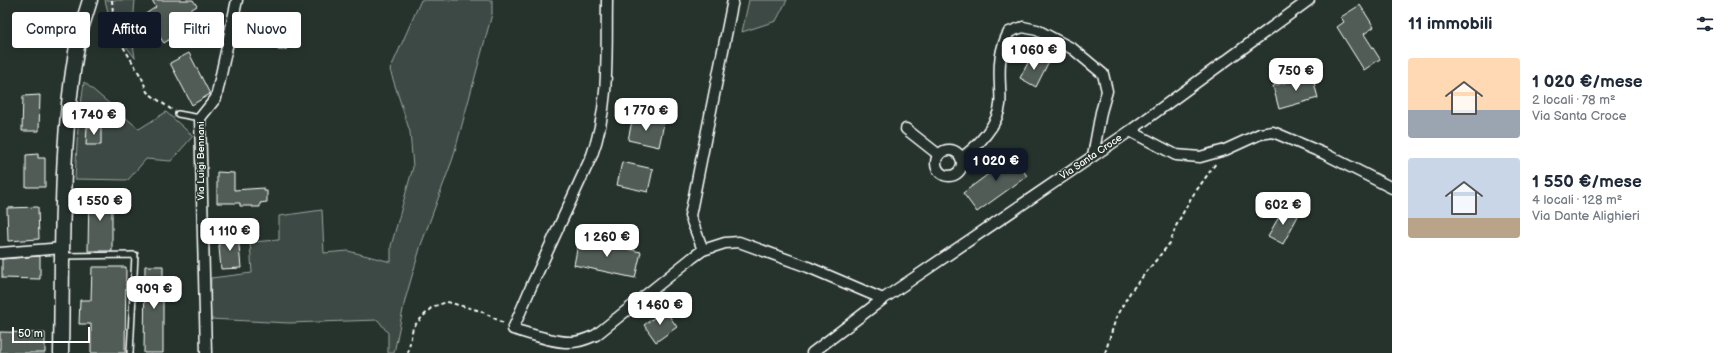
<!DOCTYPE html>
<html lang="it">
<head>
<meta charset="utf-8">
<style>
	:root { --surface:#fff; --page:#f6f6f7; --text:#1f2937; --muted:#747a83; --accent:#111827 }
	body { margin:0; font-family:"Balsamiq Sans",sans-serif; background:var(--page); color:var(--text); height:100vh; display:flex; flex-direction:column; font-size:15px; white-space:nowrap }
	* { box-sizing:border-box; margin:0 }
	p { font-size:13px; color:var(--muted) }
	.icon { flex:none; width:22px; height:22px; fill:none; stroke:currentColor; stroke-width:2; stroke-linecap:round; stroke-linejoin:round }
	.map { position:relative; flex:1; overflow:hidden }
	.details { display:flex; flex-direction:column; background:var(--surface); width:340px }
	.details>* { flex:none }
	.guide { position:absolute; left:12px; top:12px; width:380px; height:36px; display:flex; gap:8px }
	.scale { position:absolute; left:12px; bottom:10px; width:78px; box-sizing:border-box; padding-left:4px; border:2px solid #fff; border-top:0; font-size:11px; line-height:14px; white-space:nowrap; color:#fff; -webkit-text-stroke:3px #26332d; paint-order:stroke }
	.price { position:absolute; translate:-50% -34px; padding:0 9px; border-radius:8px; background:#fff; color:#222; font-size:13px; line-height:26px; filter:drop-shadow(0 1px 2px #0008) }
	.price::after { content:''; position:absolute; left:50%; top:24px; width:12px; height:9px; margin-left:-6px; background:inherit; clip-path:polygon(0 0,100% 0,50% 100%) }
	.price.current { background:var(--accent); color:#fff }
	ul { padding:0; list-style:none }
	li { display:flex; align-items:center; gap:12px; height:100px; padding:0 16px }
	li span { display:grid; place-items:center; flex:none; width:112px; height:80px; border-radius:4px; color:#555 }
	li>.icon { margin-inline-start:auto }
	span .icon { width:48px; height:48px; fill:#fffc; stroke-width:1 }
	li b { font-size:17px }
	h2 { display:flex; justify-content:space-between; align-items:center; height:48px; padding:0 16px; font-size:17px }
	.pill { padding:0 14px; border-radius:4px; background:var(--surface); box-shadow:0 2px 10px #0003; font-size:14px; line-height:36px }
	.pill.current { background:var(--accent); color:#fff }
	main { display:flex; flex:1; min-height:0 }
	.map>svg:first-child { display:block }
	.green { fill:#3e4944; stroke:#9ea4a2 }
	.building { fill:#515c57; stroke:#fff }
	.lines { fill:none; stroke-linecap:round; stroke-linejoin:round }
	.service-casing { stroke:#fff; stroke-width:8 }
	.minor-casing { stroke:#fff; stroke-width:13 }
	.secondary-casing { stroke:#fff; stroke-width:17 }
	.path { stroke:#fff; stroke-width:2; stroke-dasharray:4 3; stroke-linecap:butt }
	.service { stroke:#26332d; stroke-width:5 }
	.minor { stroke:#26332d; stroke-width:10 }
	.secondary { stroke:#26332d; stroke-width:14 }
	.labels { text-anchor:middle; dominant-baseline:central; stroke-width:3; stroke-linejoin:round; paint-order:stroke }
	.street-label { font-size:10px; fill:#fff; stroke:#26332d }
</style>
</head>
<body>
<main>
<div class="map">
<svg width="1392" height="353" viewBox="0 0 1392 353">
	<rect width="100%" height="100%" fill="#26332d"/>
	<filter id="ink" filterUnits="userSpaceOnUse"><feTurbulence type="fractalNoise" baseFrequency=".025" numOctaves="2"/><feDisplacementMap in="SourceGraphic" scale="8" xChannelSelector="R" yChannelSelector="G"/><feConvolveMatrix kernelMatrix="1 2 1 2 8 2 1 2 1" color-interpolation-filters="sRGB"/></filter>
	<g filter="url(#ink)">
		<g class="green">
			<polygon points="105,0 135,0 132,37 135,58 112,28"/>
			<polygon points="421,0 492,0 492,14 453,158 421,245 405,300 394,353 388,353 388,333 378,320 289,323 210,319 211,278 252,273 250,242 279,240 279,216 322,210 324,253 348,251 391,262 391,246 413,167 410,132 390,70"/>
			<polygon points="749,0 787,0 776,21 742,32"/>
			<polygon points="84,82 139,129 166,112 193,136 171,161 146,159 128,180 75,179 78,127"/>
		</g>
		<g class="building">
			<polygon points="152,0 193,0 197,6 187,12 198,28 177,42 173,37 164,43 144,15 156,7"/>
			<polygon points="1360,5 1374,27 1364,34 1380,59 1364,70 1337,27 1344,22 1341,17"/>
			<polygon points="268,26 297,28 295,48 286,47 286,50 278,50 278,46 267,46"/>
			<polygon points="189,53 210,94 192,105 170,63"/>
			<polygon points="1032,55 1048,63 1036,87 1020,78"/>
			<polygon points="1312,75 1318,98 1279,109 1273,86"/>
			<polygon points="40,95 39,131 22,131 23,96"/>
			<polygon points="633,116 664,123 659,147 628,140"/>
			<polygon points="87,127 101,127 101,145 86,145"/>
			<polygon points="1009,151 1027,176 977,212 963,193 999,166 996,160"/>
			<polygon points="38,154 38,158 45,158 45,187 26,187 26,155"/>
			<polygon points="622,162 653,169 648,192 617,185"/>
			<polygon points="217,172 234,173 234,190 264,188 264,191 267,191 267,202 260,203 260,207 252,207 252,206 240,206 240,203 217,203"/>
			<polygon points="89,192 112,193 112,251 88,251"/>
			<polygon points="38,207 39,239 8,241 7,208"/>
			<polygon points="1284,208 1298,216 1283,244 1268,236"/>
			<polygon points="238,234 241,268 221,269 218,236"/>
			<polygon points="579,239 641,252 635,278 574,265"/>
			<polygon points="40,256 40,279 2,278 2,259"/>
			<polygon points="145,266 163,266 163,353 144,353"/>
			<polygon points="92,267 126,267 125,353 91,353 91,324 79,324 80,300 91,300"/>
			<polygon points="665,310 677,327 656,342 644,325"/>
			<polygon points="0,332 45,333 45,353 0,353"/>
		</g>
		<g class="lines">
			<defs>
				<g id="service">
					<polyline points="178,114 200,118"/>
					<polyline points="64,256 135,255 130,353"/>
				</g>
				<g id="minor">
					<path d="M607,0C606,51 610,106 592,155L531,287L513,329C530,334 555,343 572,342C581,342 589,338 596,335L692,258L703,250L725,243L739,242L808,267L883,299"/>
					<polyline points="906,129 939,155"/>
					<polyline points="1130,131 1176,155 1200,157 1225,150 1260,134 1273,132 1325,154 1392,188"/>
					<circle cx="949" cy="163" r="13"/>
					<path d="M961,158C977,147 998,125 1000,105C1001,99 1000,92 1000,86C999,67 999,50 1009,32L1023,27L1037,30L1073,49L1103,74L1107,91L1101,112L1093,156"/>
					<polyline points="703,250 690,216 733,0"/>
					<polyline points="0,253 63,248"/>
					<polyline points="206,353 200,118 216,98 237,0"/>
					<polyline points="812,353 883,299 1130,131 1309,0"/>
				</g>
				<path id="secondary" d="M61,353C63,249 59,143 78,41C81,27 86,14 90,0"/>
			</defs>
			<use href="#service" class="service-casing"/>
			<use href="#minor" class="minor-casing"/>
			<use href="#secondary" class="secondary-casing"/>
			<g class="path">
				<polyline points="112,0 113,13 118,38 142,78 147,92 172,110"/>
				<polyline points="408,353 413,327 432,307 447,302 481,311 505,324"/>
				<polyline points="1105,353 1117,315 1131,291 1170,243 1176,226 1191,198 1216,163"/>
			</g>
			<use href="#service" class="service"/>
			<use href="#minor" class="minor"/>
			<use href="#secondary" class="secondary"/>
		</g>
	</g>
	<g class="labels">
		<g class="street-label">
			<text transform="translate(1091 157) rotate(-34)">Via Santa Croce</text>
			<text transform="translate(201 161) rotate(-90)">Via Luigi Bennani</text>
		</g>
	</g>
</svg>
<div class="scale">50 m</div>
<b class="price" style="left:1034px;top:71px">1 060 €</b>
<b class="price" style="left:1296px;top:92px">750 €</b>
<b class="price" style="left:646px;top:132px">1 770 €</b>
<b class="price" style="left:94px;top:136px">1 740 €</b>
<b class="price current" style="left:996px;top:182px">1 020 €</b>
<b class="price" style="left:100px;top:222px">1 550 €</b>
<b class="price" style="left:1283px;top:226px">602 €</b>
<b class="price" style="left:230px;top:252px">1 110 €</b>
<b class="price" style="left:607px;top:258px">1 260 €</b>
<b class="price" style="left:154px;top:310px">909 €</b>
<b class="price" style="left:660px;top:326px">1 460 €</b>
<div class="guide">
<a class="pill">Compra</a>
<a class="pill current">Affitta</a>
<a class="pill">Filtri</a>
<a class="pill">Nuovo</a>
</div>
</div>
<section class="details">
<h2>11 immobili<svg class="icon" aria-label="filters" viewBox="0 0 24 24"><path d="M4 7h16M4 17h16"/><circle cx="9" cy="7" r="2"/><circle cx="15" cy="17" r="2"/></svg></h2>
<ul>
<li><span style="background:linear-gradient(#ffd9b3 65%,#9aa5b1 0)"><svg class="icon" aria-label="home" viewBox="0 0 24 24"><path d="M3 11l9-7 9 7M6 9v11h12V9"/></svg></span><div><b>1 020 €/mese</b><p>2 locali · 78 m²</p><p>Via Santa Croce</p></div></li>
<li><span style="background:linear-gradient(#c9d6e8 75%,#b9a48a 0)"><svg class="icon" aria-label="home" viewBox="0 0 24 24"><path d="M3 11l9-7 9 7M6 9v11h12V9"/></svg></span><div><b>1 550 €/mese</b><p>4 locali · 128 m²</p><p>Via Dante Alighieri</p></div></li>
</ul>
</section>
</main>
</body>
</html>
